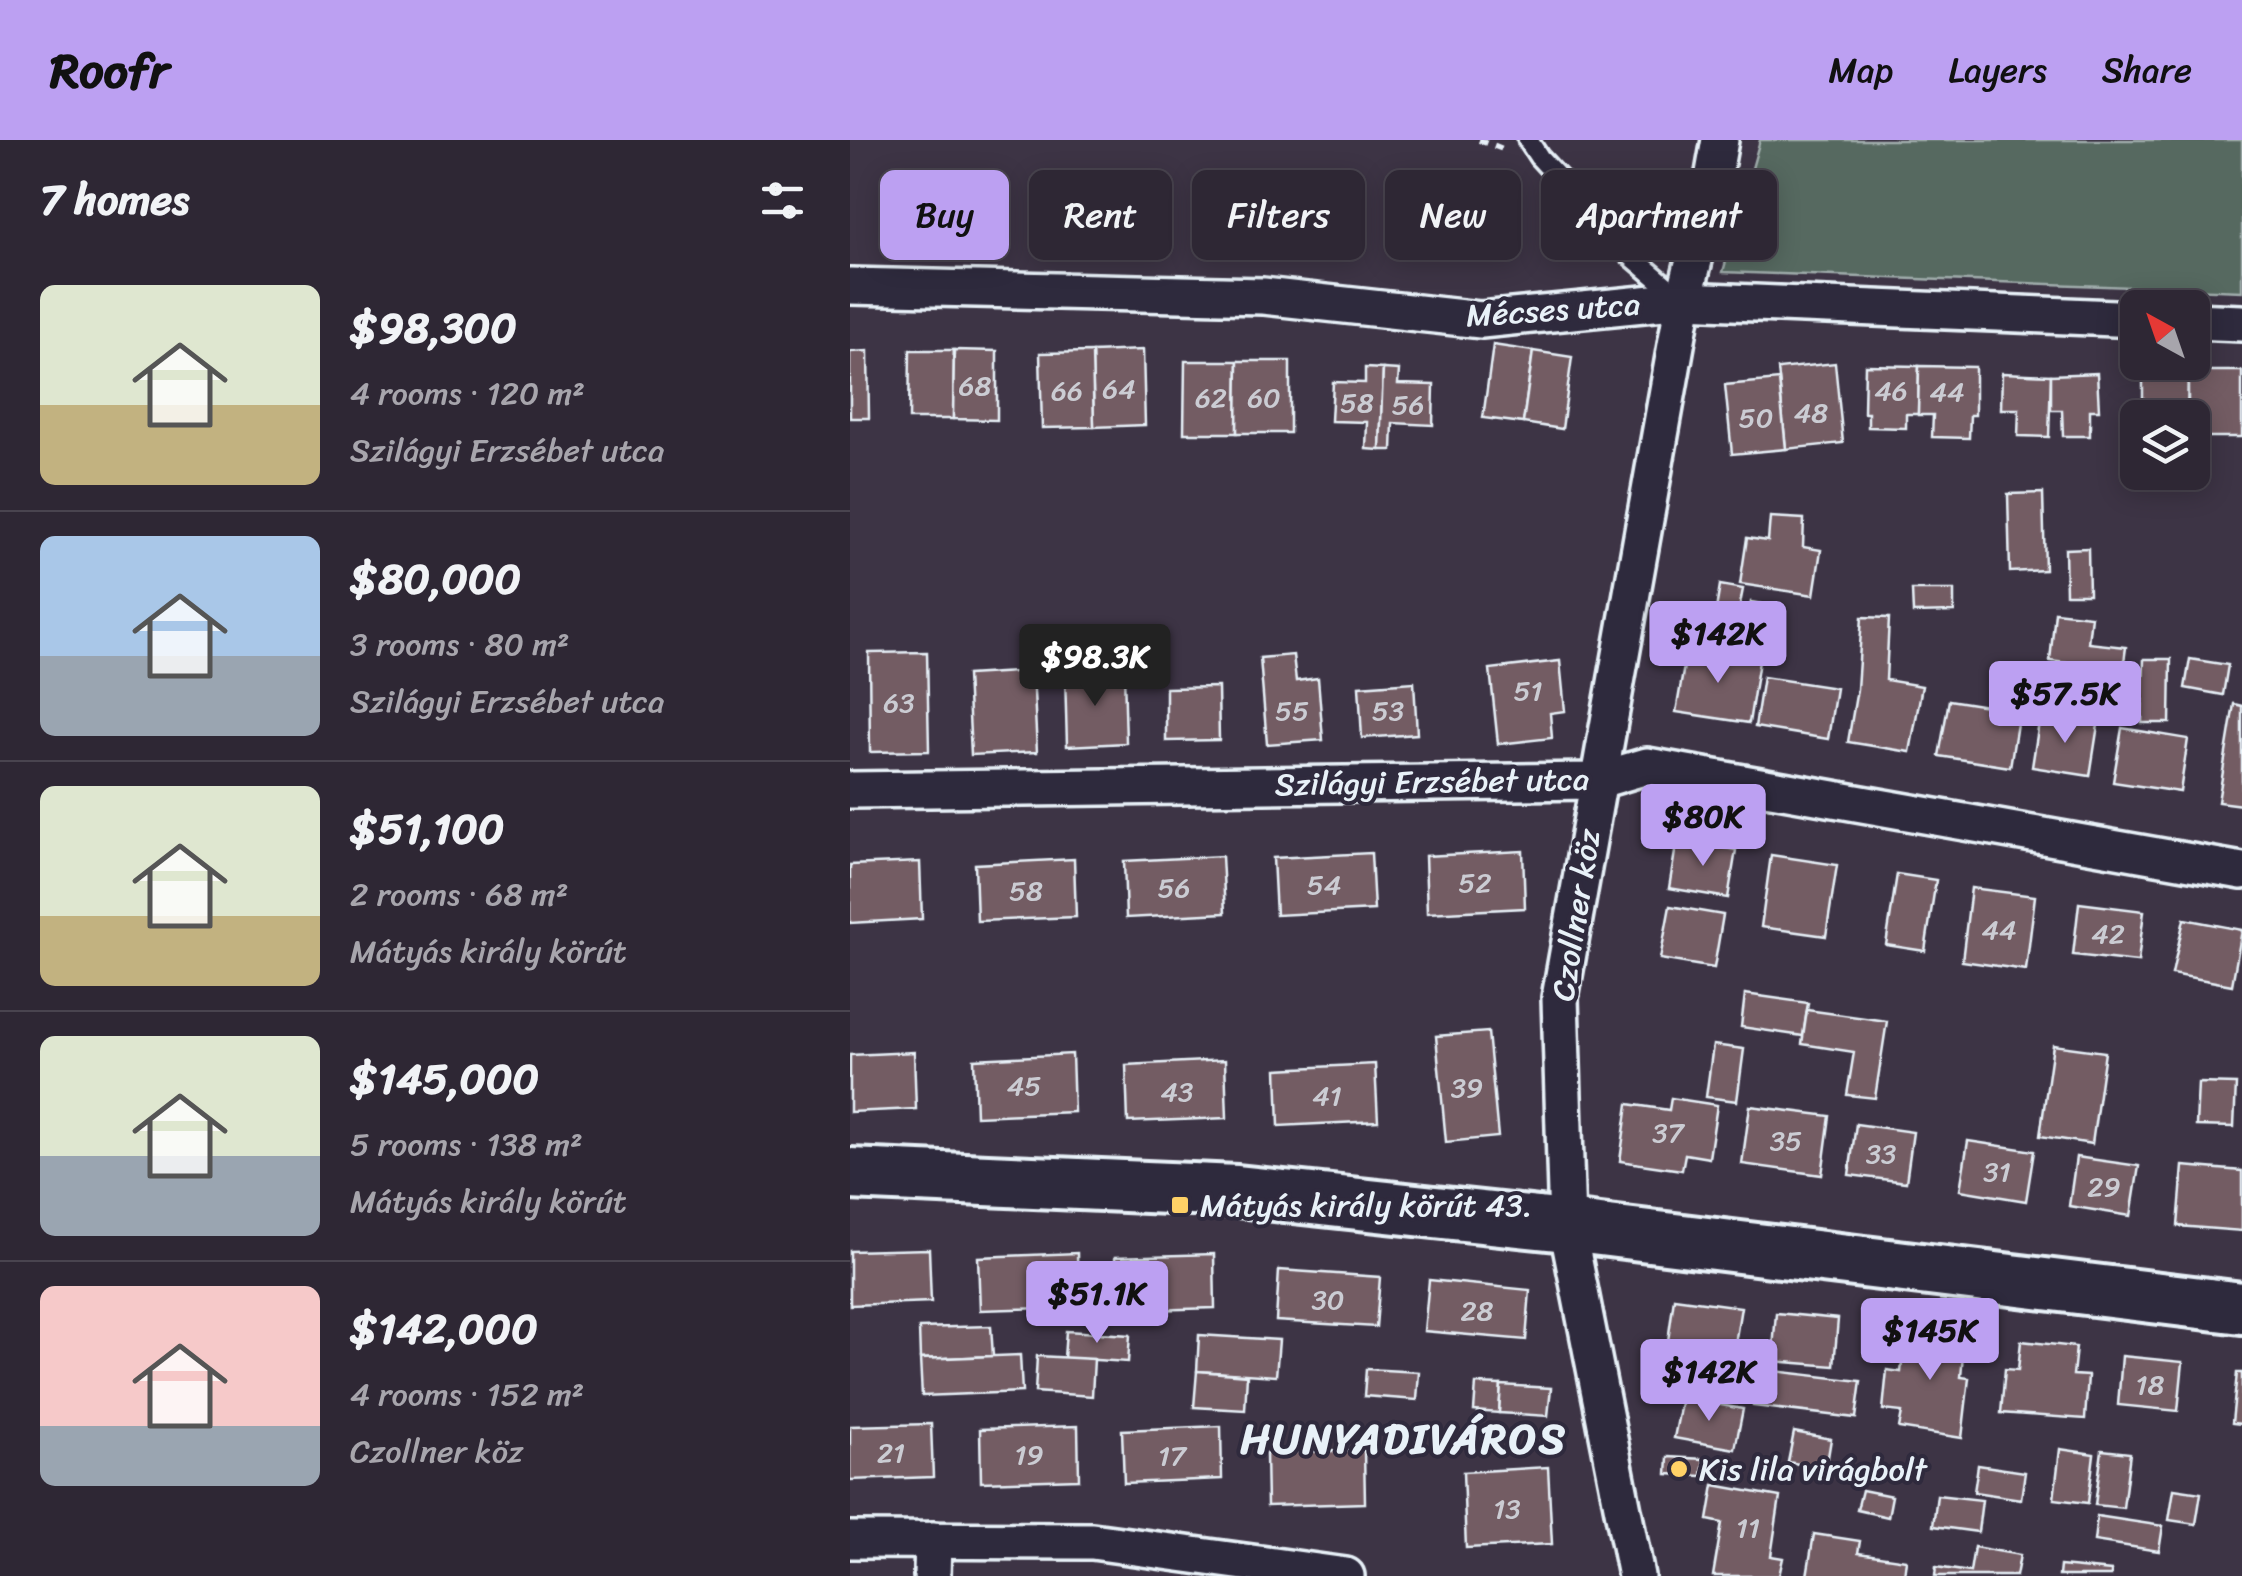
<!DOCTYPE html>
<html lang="en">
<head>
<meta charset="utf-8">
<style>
	:root { --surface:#2e2734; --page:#3a3340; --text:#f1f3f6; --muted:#a7a5ac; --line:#49444f; --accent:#bca0f2 }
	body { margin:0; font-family:Sriracha,sans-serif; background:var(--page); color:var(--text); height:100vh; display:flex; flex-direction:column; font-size:38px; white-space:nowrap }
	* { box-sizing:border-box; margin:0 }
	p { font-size:32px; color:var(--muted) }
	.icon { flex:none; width:55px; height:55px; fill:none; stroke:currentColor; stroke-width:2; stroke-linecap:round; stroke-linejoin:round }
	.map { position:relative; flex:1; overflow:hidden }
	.side { display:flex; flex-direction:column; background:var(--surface); width:850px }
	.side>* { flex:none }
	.banner { position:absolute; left:30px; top:30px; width:950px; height:90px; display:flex; gap:20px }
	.needle { width:65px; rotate:320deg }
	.fabs { position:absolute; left:1270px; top:150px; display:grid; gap:20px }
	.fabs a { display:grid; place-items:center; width:90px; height:90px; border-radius:15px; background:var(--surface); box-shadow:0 5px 25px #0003,0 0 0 2px var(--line); font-size:50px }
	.price { position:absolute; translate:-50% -85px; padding:0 22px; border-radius:10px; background:var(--accent); color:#111; font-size:32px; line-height:65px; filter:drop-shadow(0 2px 5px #0008) }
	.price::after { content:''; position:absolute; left:50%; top:60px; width:30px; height:22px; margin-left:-15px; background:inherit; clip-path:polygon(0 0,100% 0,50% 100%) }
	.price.selected { background:#222; color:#fff }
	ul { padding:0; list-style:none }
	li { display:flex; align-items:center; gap:30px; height:250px; padding:0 40px }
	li+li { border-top:2px solid var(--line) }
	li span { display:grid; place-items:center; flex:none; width:280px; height:200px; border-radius:15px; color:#555 }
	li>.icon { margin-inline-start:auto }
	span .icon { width:120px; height:120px; fill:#fffc; stroke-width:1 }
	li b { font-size:42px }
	h2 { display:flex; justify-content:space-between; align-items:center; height:120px; padding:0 40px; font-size:42px }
	.tag { padding:0 35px; border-radius:15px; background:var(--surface); box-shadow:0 5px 25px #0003,0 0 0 2px var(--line); font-size:35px; line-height:90px }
	.tag.selected { background:var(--accent); color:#111 }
	header { display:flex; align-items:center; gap:60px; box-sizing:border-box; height:140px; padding:0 50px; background:var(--accent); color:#111 }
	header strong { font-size:48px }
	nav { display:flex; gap:55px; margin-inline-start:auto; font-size:35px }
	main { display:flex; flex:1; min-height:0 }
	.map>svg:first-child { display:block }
	.green { fill:#576961; stroke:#a0adac; stroke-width:2.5 }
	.building { fill:#735b64; stroke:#e8f1f8; stroke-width:2.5 }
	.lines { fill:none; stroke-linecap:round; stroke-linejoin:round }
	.lane-casing { stroke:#e8f1f8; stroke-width:25 }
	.street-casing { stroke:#e8f1f8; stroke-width:42 }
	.secondary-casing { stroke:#e8f1f8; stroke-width:58 }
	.path { stroke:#e8f1f8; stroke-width:6; stroke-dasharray:8 8; stroke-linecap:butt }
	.lane { stroke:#2f2a3d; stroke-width:18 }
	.street { stroke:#2f2a3d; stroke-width:35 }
	.secondary { stroke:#2f2a3d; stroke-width:50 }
	.poi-dot { fill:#ffd166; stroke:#2f2a3d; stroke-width:4 }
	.labels { text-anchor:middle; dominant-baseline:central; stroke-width:8; stroke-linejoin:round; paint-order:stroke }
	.number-label { font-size:28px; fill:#cbccd3 }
	.street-label { font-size:32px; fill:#e8f1f8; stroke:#2f2a3d }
	.poi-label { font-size:32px; fill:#e8f1f8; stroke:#2f2a3d; text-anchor:start }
	.district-label { font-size:42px; font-weight:bold; letter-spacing:2.5px; fill:#e8f1f8; stroke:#2f2a3d }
</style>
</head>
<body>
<header>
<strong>Roofr</strong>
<nav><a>Map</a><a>Layers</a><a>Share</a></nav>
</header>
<main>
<section class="side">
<h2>7 homes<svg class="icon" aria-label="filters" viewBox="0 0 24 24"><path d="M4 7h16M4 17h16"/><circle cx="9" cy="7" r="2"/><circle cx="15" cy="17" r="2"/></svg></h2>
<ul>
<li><span style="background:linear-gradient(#dfe7d0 60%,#c2b280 0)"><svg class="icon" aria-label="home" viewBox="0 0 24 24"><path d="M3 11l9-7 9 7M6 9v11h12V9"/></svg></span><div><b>$98,300</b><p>4 rooms · 120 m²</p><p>Szilágyi Erzsébet utca</p></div></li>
<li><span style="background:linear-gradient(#a9c7e8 60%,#9aa5b1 0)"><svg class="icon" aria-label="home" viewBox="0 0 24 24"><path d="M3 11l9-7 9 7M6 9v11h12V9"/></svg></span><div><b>$80,000</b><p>3 rooms · 80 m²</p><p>Szilágyi Erzsébet utca</p></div></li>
<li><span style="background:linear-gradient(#dfe7d0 65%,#c2b280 0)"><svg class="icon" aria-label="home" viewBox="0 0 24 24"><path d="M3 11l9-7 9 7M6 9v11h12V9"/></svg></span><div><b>$51,100</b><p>2 rooms · 68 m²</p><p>Mátyás király körút</p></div></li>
<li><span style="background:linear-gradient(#dfe7d0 60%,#9aa5b1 0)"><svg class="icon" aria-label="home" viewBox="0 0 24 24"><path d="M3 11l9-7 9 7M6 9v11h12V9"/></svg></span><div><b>$145,000</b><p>5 rooms · 138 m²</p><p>Mátyás király körút</p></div></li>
<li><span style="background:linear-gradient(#f6c9c9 70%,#9aa5b1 0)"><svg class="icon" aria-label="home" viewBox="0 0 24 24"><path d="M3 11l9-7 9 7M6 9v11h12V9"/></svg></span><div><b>$142,000</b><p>4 rooms · 152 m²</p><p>Czollner köz</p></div></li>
</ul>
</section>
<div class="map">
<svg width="1392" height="1436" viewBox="0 0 1392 1436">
	<rect width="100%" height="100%" fill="#3d3445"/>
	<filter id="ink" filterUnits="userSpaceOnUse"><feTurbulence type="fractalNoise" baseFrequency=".01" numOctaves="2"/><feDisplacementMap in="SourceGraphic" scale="20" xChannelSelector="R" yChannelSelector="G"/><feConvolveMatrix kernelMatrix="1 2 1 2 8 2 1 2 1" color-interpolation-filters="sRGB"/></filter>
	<g filter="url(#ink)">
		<polygon class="green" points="910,0 1392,0 1392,151 873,132"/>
		<g class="building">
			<polygon points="643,205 683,211 673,283 633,278"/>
			<polygon points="60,210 104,210 103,279 59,279"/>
			<polygon points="104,210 147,211 147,280 103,279"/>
			<polygon points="293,210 295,285 244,287 242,212"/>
			<polygon points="18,211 19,278 0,278 0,212"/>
			<polygon points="683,211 722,217 712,289 673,283"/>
			<polygon points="242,212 244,287 192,288 190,213"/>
			<polygon points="335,221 388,221 387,293 334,293"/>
			<polygon points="388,221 440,221 440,293 387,293"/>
			<polygon points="985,223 993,303 936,309 928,229"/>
			<polygon points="1015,225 1069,226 1068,274 1056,274 1056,288 1018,287 1018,273 1014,273"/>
			<polygon points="1069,226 1125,227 1125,275 1120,275 1119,298 1082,297 1083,275 1068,275"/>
			<polygon points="515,228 533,229 530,310 516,309 517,282 481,281 483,242 515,243"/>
			<polygon points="533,229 549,230 548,244 584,245 583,285 543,283 542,310 530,310"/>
			<polygon points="1293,231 1338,231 1337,278 1293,278"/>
			<polygon points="1338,231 1392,231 1392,297 1342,297 1342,278 1338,278"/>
			<polygon points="1152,233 1201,235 1199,297 1168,296 1169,269 1151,269"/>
			<polygon points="1247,233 1249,270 1240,270 1240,296 1213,296 1212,270 1201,270 1201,235"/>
			<polygon points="929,240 936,309 882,314 875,245"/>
			<polygon points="1193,353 1195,430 1160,432 1158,354"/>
			<polygon points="920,377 954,379 953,407 971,410 964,455 890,444 897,398 918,401"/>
			<polygon points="1238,408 1239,454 1216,454 1215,409"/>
			<polygon points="870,445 893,449 887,480 865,476"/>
			<polygon points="1062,450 1104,450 1104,472 1063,473"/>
			<polygon points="901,462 923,466 915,513 893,509"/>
			<polygon points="1205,472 1241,476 1238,503 1276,507 1273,530 1200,521"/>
			<polygon points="1012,477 1039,478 1036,540 1072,546 1060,612 998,602 1007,549"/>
			<polygon points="837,509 909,521 899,583 826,572"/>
			<polygon points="77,512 79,611 20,612 19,513"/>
			<polygon points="443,515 446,541 468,538 473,600 417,604 410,518"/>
			<polygon points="1294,519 1321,519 1320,583 1292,583"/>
			<polygon points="1340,519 1378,525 1373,555 1335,548"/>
			<polygon points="710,521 715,571 700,573 702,598 648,604 640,529"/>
			<polygon points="183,531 187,612 121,615 117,535"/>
			<polygon points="274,532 276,603 217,606 215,534"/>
			<polygon points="913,537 986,548 978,599 905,587"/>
			<polygon points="564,542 567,594 512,598 509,546"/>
			<polygon points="368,547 369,600 316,601 316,548"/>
			<polygon points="1099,560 1169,571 1160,627 1089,616"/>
			<polygon points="1384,564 1392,566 1392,665 1368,662"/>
			<polygon points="1190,576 1248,585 1240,636 1182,627"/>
			<polygon points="1272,588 1338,599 1330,652 1263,642"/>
			<polygon points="827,700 886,710 878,758 819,748"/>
			<polygon points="673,711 675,768 577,773 575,716"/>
			<polygon points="521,713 524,770 426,775 423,718"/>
			<polygon points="921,715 987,725 976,796 911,787"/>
			<polygon points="372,716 375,773 276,778 274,721"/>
			<polygon points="224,719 226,777 127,781 125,724"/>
			<polygon points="70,722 72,779 0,783 0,725"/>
			<polygon points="1047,734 1086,740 1075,811 1036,805"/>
			<polygon points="1121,748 1185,756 1176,830 1112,821"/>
			<polygon points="1229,763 1294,771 1288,822 1223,815"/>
			<polygon points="820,766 873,775 864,828 810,819"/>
			<polygon points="1334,779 1392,790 1382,845 1322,834"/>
			<polygon points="895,854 958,863 953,896 891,887"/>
			<polygon points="957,870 1037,881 1025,958 997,955 1004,912 952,904"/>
			<polygon points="638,892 648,997 596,1002 586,896"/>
			<polygon points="863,905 894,909 887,961 856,957"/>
			<polygon points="1203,905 1255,912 1242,1004 1190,996"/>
			<polygon points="64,912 66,969 0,972 0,915"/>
			<polygon points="222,914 224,972 126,976 124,919"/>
			<polygon points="375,920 377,978 278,982 276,925"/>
			<polygon points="525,924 528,981 429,986 427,929"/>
			<polygon points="1348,943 1386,944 1384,987 1346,986"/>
			<polygon points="821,958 867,965 859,1018 835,1014 832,1030 770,1021 778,964 819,970"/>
			<polygon points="900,966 980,976 972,1035 892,1024"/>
			<polygon points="1006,984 1063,992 1056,1042 999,1035"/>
			<polygon points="1118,1001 1184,1011 1176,1061 1110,1050"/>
			<polygon points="1226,1017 1289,1026 1281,1076 1219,1066"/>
			<polygon points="1333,1026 1392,1031 1392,1091 1328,1086"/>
			<polygon points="79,1109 81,1162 0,1165 0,1111"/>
			<polygon points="227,1113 228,1167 130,1170 128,1117"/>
			<polygon points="364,1114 365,1168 267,1171 265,1117"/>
			<polygon points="429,1130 530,1137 526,1187 426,1181"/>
			<polygon points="579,1140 680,1150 676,1200 574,1191"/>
			<polygon points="824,1158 891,1167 884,1210 818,1201"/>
			<polygon points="926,1173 988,1179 984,1226 922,1221"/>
			<polygon points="141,1186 143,1216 70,1219 69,1188"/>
			<polygon points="1056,1188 1115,1193 1111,1237 1119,1238 1112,1298 1049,1288 1052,1272 1033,1270 1037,1230 1051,1232"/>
			<polygon points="216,1191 280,1195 278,1222 214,1218"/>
			<polygon points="349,1195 429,1200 426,1236 347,1231"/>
			<polygon points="1171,1201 1226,1207 1223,1235 1238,1236 1235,1279 1151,1273 1155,1229 1168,1230"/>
			<polygon points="170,1215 172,1252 72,1256 70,1219"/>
			<polygon points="187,1216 244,1219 242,1256 185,1252"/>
			<polygon points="1272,1216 1333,1222 1328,1271 1268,1265"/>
			<polygon points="516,1229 569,1232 567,1260 514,1256"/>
			<polygon points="907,1229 1011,1241 1006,1278 903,1266"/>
			<polygon points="347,1231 397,1235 395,1270 344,1267"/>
			<polygon points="1387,1233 1392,1233 1392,1284 1382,1283"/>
			<polygon points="626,1244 651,1245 649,1273 624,1271"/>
			<polygon points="651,1245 701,1248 698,1276 649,1273"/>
			<polygon points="832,1258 893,1269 885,1309 824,1298"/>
			<polygon points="81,1284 83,1337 0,1340 0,1286"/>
			<polygon points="228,1286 229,1339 131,1342 130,1289"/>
			<polygon points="371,1286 372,1339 274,1343 272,1290"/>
			<polygon points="944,1292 981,1299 976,1329 938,1322"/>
			<polygon points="1210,1309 1244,1314 1238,1363 1204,1359"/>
			<polygon points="514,1310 515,1363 417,1366 416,1313"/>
			<polygon points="1252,1310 1280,1313 1273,1368 1245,1365"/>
			<polygon points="818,1317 854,1319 852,1336 817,1334"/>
			<polygon points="1128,1325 1175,1332 1171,1359 1124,1352"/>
			<polygon points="698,1327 702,1404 616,1408 613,1332"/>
			<polygon points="864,1345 930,1357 921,1416 933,1418 929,1436 863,1436 872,1383 858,1380"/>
			<polygon points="1324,1349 1351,1353 1346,1384 1319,1380"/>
			<polygon points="1012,1350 1042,1356 1038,1377 1007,1370"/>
			<polygon points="1087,1355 1132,1360 1128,1392 1083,1386"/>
			<polygon points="1247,1376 1313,1386 1309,1411 1244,1401"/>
			<polygon points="964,1394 1010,1401 1008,1413 1056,1420 1054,1436 957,1436"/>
			<polygon points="1124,1407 1170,1415 1166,1436 1085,1436 1086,1427 1120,1432"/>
			<polygon points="1210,1426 1261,1431 1261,1436 1209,1436"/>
		</g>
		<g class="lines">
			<defs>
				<polyline id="lane" points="678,0 689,17 780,115 833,160"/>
				<g id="street">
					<polyline points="0,146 413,156 631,180 834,160 1288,179"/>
					<polyline points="1342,181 1392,183"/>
					<polyline points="0,650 746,641 797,626 1392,731"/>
					<polyline points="0,1400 242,1401 496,1436"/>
					<polyline points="82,1436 83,1400"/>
					<polyline points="786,1436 717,1086 710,858 834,160 860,56 870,0"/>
				</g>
				<polyline id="secondary" points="0,1034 387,1051 717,1086 1392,1168"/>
			</defs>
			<use href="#lane" class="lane-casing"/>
			<use href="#street" class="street-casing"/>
			<use href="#secondary" class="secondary-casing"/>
			<polyline class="path" points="629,0 658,11"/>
			<use href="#lane" class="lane"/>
			<use href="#street" class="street"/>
			<use href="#secondary" class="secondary"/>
		</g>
	</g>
	<g class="poi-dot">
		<rect x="320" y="1055" width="20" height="20" rx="5"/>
		<circle cx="829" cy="1329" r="10"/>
	</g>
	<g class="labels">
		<g class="number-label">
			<text x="125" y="245">68</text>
			<text x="269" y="248">64</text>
			<text x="217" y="250">66</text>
			<text x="1041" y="250">46</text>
			<text x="1097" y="251">44</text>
			<text x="361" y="257">62</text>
			<text x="414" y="257">60</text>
			<text x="507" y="262">58</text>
			<text x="558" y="264">56</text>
			<text x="961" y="272">48</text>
			<text x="906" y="277">50</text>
			<text x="678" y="550">51</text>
			<text x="49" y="562">63</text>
			<text x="442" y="570">55</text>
			<text x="538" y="570">53</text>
			<text x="625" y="742">52</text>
			<text x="474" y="744">54</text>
			<text x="324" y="747">56</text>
			<text x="176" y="750">58</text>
			<text x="1149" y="789">44</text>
			<text x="1258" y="793">42</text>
			<text x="174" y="945">45</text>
			<text x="617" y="947">39</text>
			<text x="327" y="951">43</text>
			<text x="477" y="955">41</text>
			<text x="818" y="992">37</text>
			<text x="936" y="1000">35</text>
			<text x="1031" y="1013">33</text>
			<text x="1147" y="1031">31</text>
			<text x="1254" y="1046">29</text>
			<text x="478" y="1159">30</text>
			<text x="627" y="1170">28</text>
			<text x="1300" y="1244">18</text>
			<text x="41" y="1312">21</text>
			<text x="179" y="1314">19</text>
			<text x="322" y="1315">17</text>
			<text x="657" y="1368">13</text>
			<text x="898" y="1387">11</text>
		</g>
		<g class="street-label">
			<text transform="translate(703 170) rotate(-4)">Mécses utca</text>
			<text transform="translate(582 642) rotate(-1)">Szilágyi Erzsébet utca</text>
			<text transform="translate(726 775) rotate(-81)">Czollner köz</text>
		</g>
		<g class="poi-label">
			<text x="350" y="1065">Mátyás király körút 43.</text>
			<text x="849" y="1329">Kis lila virágbolt</text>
		</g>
		<g class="district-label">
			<text x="554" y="1299">HUNYADIVÁROS</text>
		</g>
	</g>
</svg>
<div class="fabs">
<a><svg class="needle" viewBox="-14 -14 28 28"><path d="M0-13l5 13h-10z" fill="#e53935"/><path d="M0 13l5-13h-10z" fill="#a7a5ac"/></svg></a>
<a><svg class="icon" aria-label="layers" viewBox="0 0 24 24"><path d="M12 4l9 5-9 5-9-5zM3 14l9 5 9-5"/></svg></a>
</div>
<b class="price" style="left:868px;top:546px">$142K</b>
<b class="price selected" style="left:245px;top:569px">$98.3K</b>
<b class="price" style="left:1215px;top:606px">$57.5K</b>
<b class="price" style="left:853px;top:729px">$80K</b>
<b class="price" style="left:247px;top:1206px">$51.1K</b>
<b class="price" style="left:1080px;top:1243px">$145K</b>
<b class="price" style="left:859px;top:1284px">$142K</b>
<div class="banner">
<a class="tag selected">Buy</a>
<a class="tag">Rent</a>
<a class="tag">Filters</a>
<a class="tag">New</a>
<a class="tag">Apartment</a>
</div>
</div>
</main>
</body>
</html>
